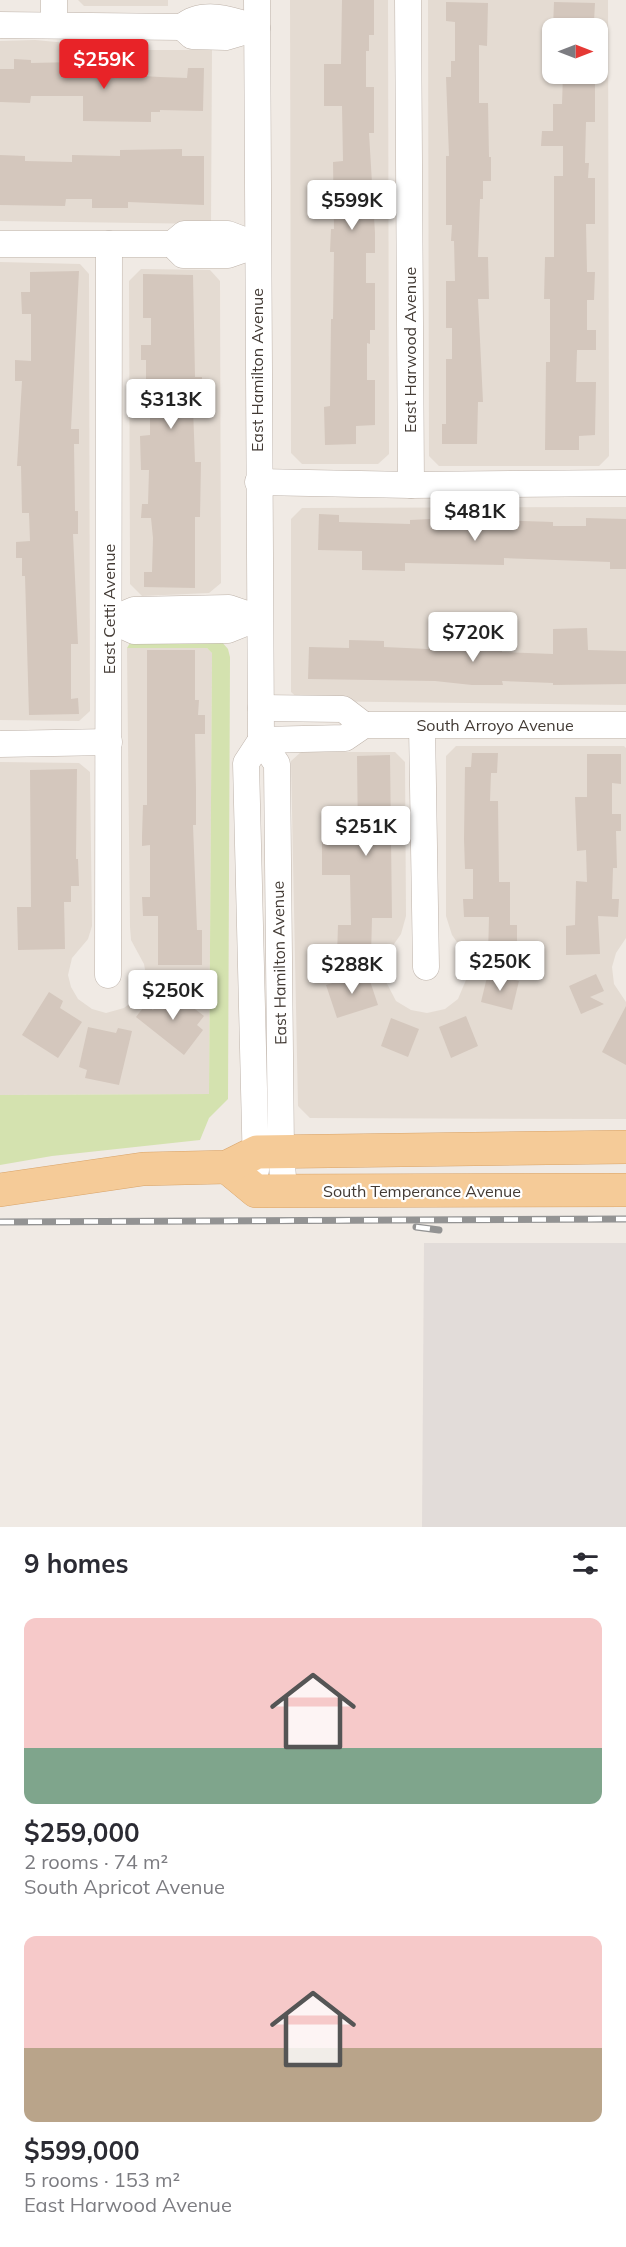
<!DOCTYPE html>
<html lang="en">
<head>
<meta charset="utf-8">
<style>
	:root { --surface:#fff; --page:#f7f7f7; --text:#2b2b33; --muted:#7c7c81; --accent:#e82328 }
	body { margin:0; font-family:Mulish,sans-serif; background:var(--page); color:var(--text); height:100vh; display:flex; flex-direction:column; font-size:22px; white-space:nowrap }
	* { box-sizing:border-box; margin:0 }
	p { font-size:20px; color:var(--muted) }
	.icon { flex:none; width:33px; height:33px; fill:none; stroke:currentColor; stroke-width:2; stroke-linecap:round; stroke-linejoin:round }
	.map { position:relative; height:1527px; overflow:hidden }
	.sheet { display:flex; flex-direction:column; background:var(--surface); flex:1 }
	.sheet>* { flex:none }
	.needle { width:39px; rotate:90deg }
	.buttons { position:absolute; left:542px; top:18px; display:grid; gap:12px }
	.buttons a { display:grid; place-items:center; width:66px; height:66px; border-radius:12px; background:var(--surface); box-shadow:0 2px 4px #0004; font-size:30px }
	.price { position:absolute; translate:-50% -51px; padding:0 14px; border-radius:6px; background:#fff; color:#222; font-size:20px; line-height:39px; filter:drop-shadow(0 2px 3px #0008) }
	.price::after { content:''; position:absolute; left:50%; top:36px; width:18px; height:14px; margin-left:-9px; background:inherit; clip-path:polygon(0 0,100% 0,50% 100%) }
	.price.on { background:var(--accent); color:#fff }
	ul { padding:0; list-style:none }
	li { display:grid; align-content:center; gap:12px; height:318px; padding:0 24px }
	li span { display:grid; place-items:center; height:186px; border-radius:12px; color:#555 }
	li>.icon { margin-inline-start:auto }
	span .icon { width:108px; height:108px; fill:#fffc; stroke-width:1 }
	li b { font-size:26px }
	h2 { display:flex; justify-content:space-between; align-items:center; height:72px; padding:0 24px; font-size:26px }
	.map>svg:first-child { display:block }
	.residential { fill:#e4dbd2; fill-rule:evenodd }
	.industrial { fill:#e2dcd9 }
	.green { fill:#d4e2af }
	.building { fill:#d4c7bd }
	.lines { fill:none; stroke-linecap:round; stroke-linejoin:round }
	.minor-casing { stroke:#beb3aa; stroke-width:27 }
	.major-casing { stroke:#d9a469; stroke-width:34 }
	.minor { stroke:#fff; stroke-width:26 }
	.major { stroke:#f5cb98; stroke-width:33 }
	.rail-casing { stroke:#939393; stroke-width:7 }
	.rail { stroke:#fff; stroke-width:4.5; stroke-dasharray:14; stroke-linecap:butt }
	.labels { text-anchor:middle; dominant-baseline:central; stroke-width:4.5; stroke-linejoin:round; paint-order:stroke }
	.street-label { font-size:16px; fill:#423a34; stroke:#fff }
</style>
</head>
<body>
<div class="map">
<svg width="626" height="1527" viewBox="0 0 626 1527">
	<rect width="100%" height="100%" fill="#f0eae4"/>
	<g class="residential">
		<polygon points="78,0 168,0 168,6 84,6"/>
		<polygon points="290,0 388,0 389,454 378,464 302,464 291,453"/>
		<path d="M428,0H608L609,456L599,466H439L429,456ZM552,28H597V74H552Z"/>
		<polygon points="35,40 142,50 212,50 211,224 0,221 0,41"/>
		<polygon points="0,262 80,264 89,274 90,711 79,721 0,720"/>
		<polygon points="141,269 210,270 220,281 221,583 209,593 142,596 130,584 129,281"/>
		<polygon points="626,507 626,705 301,701 291,692 291,519 302,508"/>
		<polygon points="127,648 207,648 212,653 209,1094 0,1095 0,762 79,763 90,772 92,926 88,939 72,958 68,975 71,987 78,999 92,1009 106,1013 124,1008 136,999 143,988 146,975 144,964 131,940 130,927"/>
		<polygon points="456,746 624,746 626,748 626,938 616,953 612,967 614,984 626,1002 626,1119 310,1118 298,1106 291,761 301,752 395,752 405,762 406,916 401,934 387,954 384,978 396,1001 411,1010 427,1013 445,1009 458,999 468,975 464,952 452,935 446,916 446,756"/>
	</g>
	<polygon class="industrial" points="424,1243 626,1243 626,1527 422,1527"/>
	<polygon class="green" points="221,641 228,649 230,657 228,1099 209,1118 200,1140 52,1156 0,1165 0,1095 209,1094 212,653 207,648 127,648 130,643"/>
	<g class="building">
		<polygon points="342,0 374,0 374,35 369,35 369,51 366,51 366,87 374,87 374,133 369,133 375,233 375,253 366,253 366,283 375,283 375,330 370,330 370,344 367,343 367,380 375,380 375,425 356,426 356,444 325,445 324,407 330,406 331,319 333,319 334,252 330,252 331,229 334,229 333,162 343,161 342,106 324,106 324,64 341,64"/>
		<polygon points="446,2 488,3 487,46 479,45 479,103 488,103 489,157 491,157 491,181 483,181 483,199 480,199 478,257 488,257 489,299 478,299 483,402 478,402 477,444 442,444 442,424 446,424 446,359 452,359 452,328 446,328 446,281 455,281 454,241 451,241 452,225 446,225 446,156 449,156 446,77 451,77 451,61 455,61 455,22 446,21"/>
		<polygon points="554,2 595,3 594,22 586,22 586,28 553,28"/>
		<polygon points="14,59 31,60 31,63 76,62 77,70 143,68 143,76 160,77 187,78 188,68 204,68 203,111 160,110 160,112 151,112 151,122 83,121 83,96 31,96 30,103 0,102 0,69 14,69"/>
		<polygon points="563,74 587,74 587,77 595,77 595,122 586,122 585,163 589,163 588,178 595,178 595,224 586,224 587,272 595,272 594,300 587,300 587,330 596,330 596,350 577,350 576,382 596,382 595,435 579,436 579,450 545,450 546,362 550,362 550,299 544,299 545,257 554,257 554,176 563,176 563,146 541,146 542,131 553,131 553,104 562,104"/>
		<polygon points="182,149 182,156 204,156 204,205 128,202 128,208 92,208 92,199 66,199 65,206 0,205 0,155 25,156 25,161 72,162 72,155 120,156 120,150"/>
		<polygon points="79,271 71,429 79,429 79,444 74,444 75,511 78,511 78,534 73,534 78,644 71,644 71,699 78,698 79,714 29,715 25,576 22,576 22,558 16,558 16,542 30,541 29,513 22,513 21,466 17,466 22,381 15,381 15,360 31,361 31,314 22,314 21,292 30,292 30,272"/>
		<polygon points="143,274 193,275 195,377 202,377 202,399 194,399 193,408 195,462 201,462 200,517 195,517 195,588 144,587 144,572 152,572 153,538 151,518 141,518 142,504 148,504 149,470 141,470 140,436 150,435 150,408 146,408 146,360 141,360 141,345 151,345 151,318 143,318"/>
		<polygon points="319,514 339,515 339,522 410,524 410,520 430,519 430,528 467,527 467,514 488,514 488,520 553,522 553,526 586,526 586,518 626,519 626,569 610,569 610,562 504,558 504,565 405,563 405,571 362,570 362,551 318,550"/>
		<polygon points="587,628 588,650 626,651 626,684 553,685 553,683 502,681 503,685 472,685 435,681 308,679 309,647 349,648 349,640 384,641 384,647 472,651 472,644 502,643 502,652 553,654 553,629"/>
		<polygon points="147,650 195,650 195,700 199,700 198,715 205,715 205,734 195,734 196,789 196,825 193,825 197,930 202,930 202,965 158,965 158,916 143,916 142,897 150,897 150,845 142,846 142,836 143,805 147,805"/>
		<polygon points="472,753 498,753 497,773 491,773 490,801 498,801 499,882 510,882 510,925 517,925 517,956 488,955 489,917 464,917 463,899 473,899 473,869 465,869 464,839 465,767 471,767"/>
		<polygon points="587,754 621,754 621,784 612,783 612,814 621,814 621,831 616,831 617,868 613,868 612,899 619,899 618,917 598,916 600,954 566,955 566,926 575,925 576,881 587,882 586,850 577,851 575,797 587,797"/>
		<polygon points="390,755 392,918 372,918 371,956 337,956 338,925 351,925 350,875 322,875 322,840 358,840 357,756"/>
		<polygon points="77,769 76,859 78,859 79,886 71,886 71,902 64,902 65,949 18,950 17,907 31,907 30,770"/>
		<polygon points="367,972 378,1005 337,1018 326,985"/>
		<polygon points="488,973 519,981 512,1010 481,1002"/>
		<polygon points="596,974 604,991 590,997 604,1004 581,1014 569,986"/>
		<polygon points="169,989 204,1016 197,1025 203,1030 184,1055 136,1017 146,1004 153,1010"/>
		<polygon points="49,992 63,1001 60,1008 82,1022 58,1058 22,1035"/>
		<polygon points="626,1006 626,1065 602,1052"/>
		<polygon points="466,1016 478,1046 451,1058 439,1027"/>
		<polygon points="391,1018 419,1029 408,1057 381,1046"/>
		<polygon points="88,1027 116,1033 118,1028 132,1031 119,1085 85,1078 87,1070 79,1067"/>
	</g>
	<g class="lines">
		<defs>
			<g id="minor">
				<polyline points="257,0 261,740 277,764 281,1151 284,1191"/>
				<polyline points="408,0 411,485"/>
				<path d="M0,25L182,27C203,9 233,20 257,28"/>
				<polyline points="54,25 54,0"/>
				<polyline points="182,27 192,36 226,37 257,28"/>
				<polyline points="0,244 172,244 184,234 228,234 257,245"/>
				<polyline points="172,244 183,255 228,255 257,245"/>
				<polyline points="258,482 411,485 626,483"/>
				<polyline points="110,620 134,631 228,630 258,618"/>
				<polyline points="110,620 134,610 229,608 258,618"/>
				<polyline points="261,708 343,709 364,725"/>
				<polyline points="422,726 426,967"/>
				<polyline points="261,740 345,738 364,725 626,725"/>
				<polyline points="0,744 109,742"/>
				<polyline points="108,975 109,244"/>
				<polyline points="256,1170 246,763 261,740"/>
			</g>
			<g id="major">
				<polyline points="227,1167 256,1191 626,1190"/>
				<polyline points="0,1190 143,1169 227,1167 257,1152 626,1147"/>
			</g>
		</defs>
		<use href="#minor" class="minor-casing"/>
		<use href="#major" class="major-casing"/>
		<use href="#minor" class="minor"/>
		<use href="#major" class="major"/>
		<defs>
			<g id="rail">
				<polyline points="0,1222 626,1219"/>
				<polyline points="416,1227 439,1230"/>
			</g>
		</defs>
		<use href="#rail" class="rail-casing"/>
		<use href="#rail" class="rail"/>
	</g>
	<g class="labels">
		<g class="street-label">
			<text transform="translate(410 350) rotate(-90)">East Harwood Avenue</text>
			<text transform="translate(257 370) rotate(-90)">East Hamilton Avenue</text>
			<text transform="translate(109 609) rotate(-90)">East Cetti Avenue</text>
			<text x="495" y="725">South Arroyo Avenue</text>
			<text transform="translate(279 963) rotate(-91)">East Hamilton Avenue</text>
			<text x="422" y="1191">South Temperance Avenue</text>
		</g>
	</g>
</svg>
<div class="buttons">
<a><svg class="needle" viewBox="-14 -14 28 28"><path d="M0-13l5 13h-10z" fill="#e53935"/><path d="M0 13l5-13h-10z" fill="#7c7c81"/></svg></a>
</div>
<b class="price on" style="left:104px;top:90px">$259K</b>
<b class="price" style="left:352px;top:231px">$599K</b>
<b class="price" style="left:171px;top:430px">$313K</b>
<b class="price" style="left:475px;top:542px">$481K</b>
<b class="price" style="left:473px;top:663px">$720K</b>
<b class="price" style="left:366px;top:857px">$251K</b>
<b class="price" style="left:500px;top:992px">$250K</b>
<b class="price" style="left:352px;top:995px">$288K</b>
<b class="price" style="left:173px;top:1021px">$250K</b>
</div>
<section class="sheet">
<h2>9 homes<svg class="icon" aria-label="filters" viewBox="0 0 24 24"><path d="M4 7h16M4 17h16"/><circle cx="9" cy="7" r="2"/><circle cx="15" cy="17" r="2"/></svg></h2>
<ul>
<li><span style="background:linear-gradient(#f6c9c9 70%,#7fa58c 0)"><svg class="icon" aria-label="home" viewBox="0 0 24 24"><path d="M3 11l9-7 9 7M6 9v11h12V9"/></svg></span><div><b>$259,000</b><p>2 rooms · 74 m²</p><p>South Apricot Avenue</p></div></li>
<li><span style="background:linear-gradient(#f6c9c9 60%,#b9a48a 0)"><svg class="icon" aria-label="home" viewBox="0 0 24 24"><path d="M3 11l9-7 9 7M6 9v11h12V9"/></svg></span><div><b>$599,000</b><p>5 rooms · 153 m²</p><p>East Harwood Avenue</p></div></li>
</ul>
</section>
</body>
</html>
